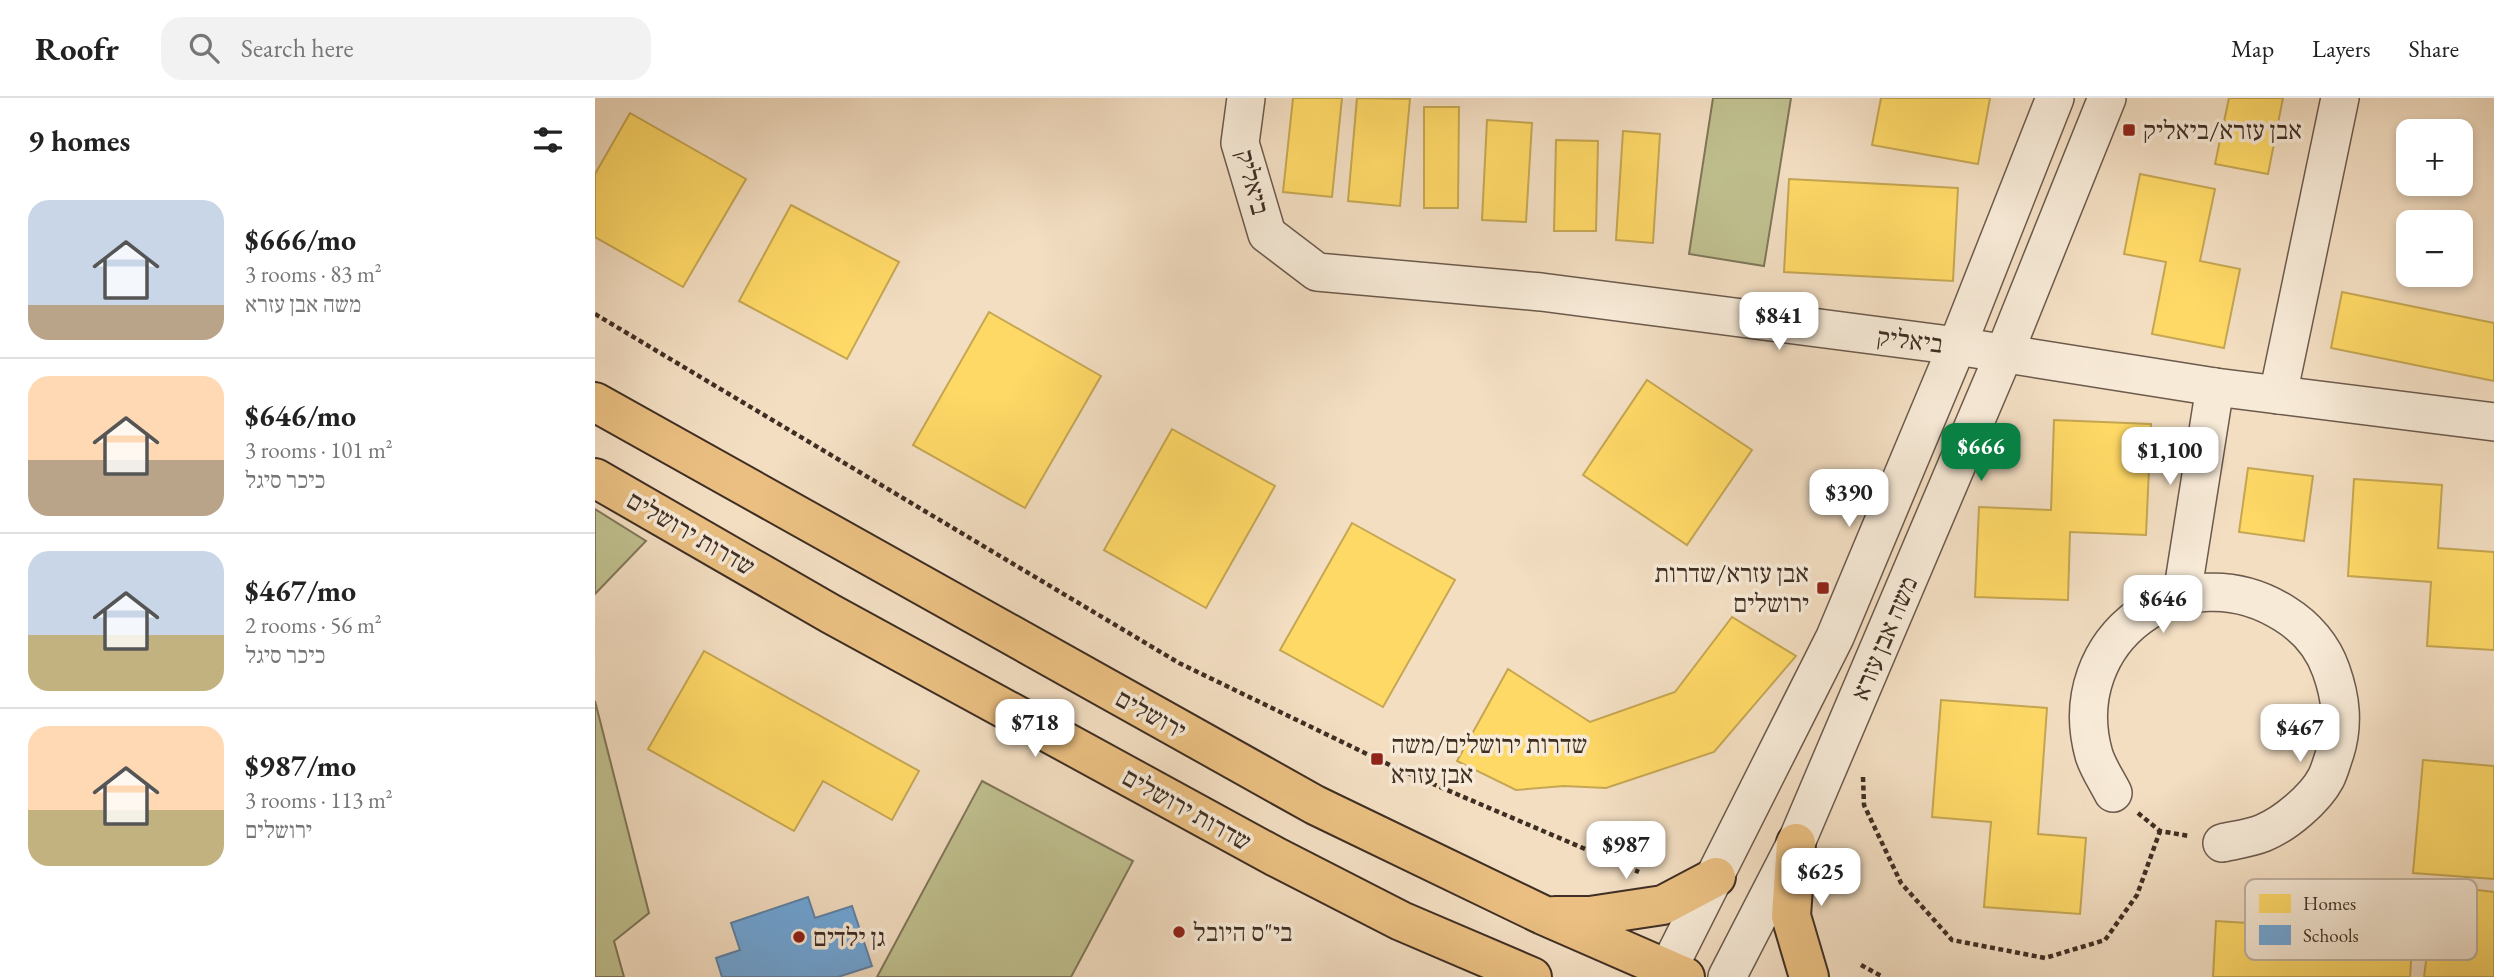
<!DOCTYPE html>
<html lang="en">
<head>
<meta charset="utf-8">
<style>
	:root { --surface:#fff; --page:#f2f2f2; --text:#222; --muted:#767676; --line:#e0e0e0; --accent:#0b8043 }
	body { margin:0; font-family:"EB Garamond","Frank Ruhl Libre",serif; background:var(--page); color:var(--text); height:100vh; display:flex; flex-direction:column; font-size:26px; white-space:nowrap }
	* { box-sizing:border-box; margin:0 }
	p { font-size:23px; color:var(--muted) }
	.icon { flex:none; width:38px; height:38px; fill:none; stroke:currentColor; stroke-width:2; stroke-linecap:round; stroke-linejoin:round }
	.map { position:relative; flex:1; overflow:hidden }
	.sheet { display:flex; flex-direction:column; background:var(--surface); width:595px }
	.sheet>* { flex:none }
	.fabs { position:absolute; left:1801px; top:21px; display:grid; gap:14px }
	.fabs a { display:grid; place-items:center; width:77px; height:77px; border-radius:14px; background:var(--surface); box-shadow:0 4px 10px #0003; font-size:35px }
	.price { position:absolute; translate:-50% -60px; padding:0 16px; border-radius:14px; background:#fff; color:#222; font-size:23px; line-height:46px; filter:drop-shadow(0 2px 4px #0008) }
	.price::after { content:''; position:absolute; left:50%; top:42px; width:21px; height:16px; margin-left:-10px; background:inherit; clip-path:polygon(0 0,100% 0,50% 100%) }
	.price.on { background:var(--accent); color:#fff }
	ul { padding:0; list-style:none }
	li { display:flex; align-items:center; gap:21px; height:175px; padding:0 28px }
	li+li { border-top:2px solid var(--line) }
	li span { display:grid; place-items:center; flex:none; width:196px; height:140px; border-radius:21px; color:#555 }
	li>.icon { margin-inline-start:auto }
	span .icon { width:84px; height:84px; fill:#fffc; stroke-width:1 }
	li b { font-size:30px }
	h2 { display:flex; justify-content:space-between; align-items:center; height:84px; padding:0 28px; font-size:30px }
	header { display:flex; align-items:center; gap:42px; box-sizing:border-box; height:98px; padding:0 35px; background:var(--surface); border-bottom:2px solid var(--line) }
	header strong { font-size:33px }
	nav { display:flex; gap:38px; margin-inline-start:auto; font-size:24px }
	.search { width:490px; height:63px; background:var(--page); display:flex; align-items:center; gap:18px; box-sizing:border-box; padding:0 24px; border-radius:21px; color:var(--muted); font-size:26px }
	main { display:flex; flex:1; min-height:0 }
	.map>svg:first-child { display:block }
	.green { fill:#c0c08f; stroke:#80775a; stroke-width:2 }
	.homes { fill:#ffd966; stroke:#c5a652; stroke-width:2 }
	.schools { fill:#6fa8dc; stroke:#6183a5; stroke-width:2 }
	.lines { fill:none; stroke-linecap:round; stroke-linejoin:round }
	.minor-casing { stroke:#6c5a4c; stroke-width:40 }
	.major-casing { stroke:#3f2e24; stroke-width:42 }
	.path { stroke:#3f2e24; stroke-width:4.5; stroke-dasharray:5 3.5; stroke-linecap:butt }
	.minor { stroke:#f7ead7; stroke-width:37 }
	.major { stroke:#eabf81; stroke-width:38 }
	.poi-dot { fill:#8f2418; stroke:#f7ead7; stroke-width:2.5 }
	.labels { text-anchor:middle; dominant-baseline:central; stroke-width:7; stroke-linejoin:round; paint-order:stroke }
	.poi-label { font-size:26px; fill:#3f2e24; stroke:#f7ead7; text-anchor:start }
	.street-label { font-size:26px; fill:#3f2e24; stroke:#f7ead7 }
	.key { fill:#f7ead7; stroke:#c0b2a1; stroke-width:2 }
	.key-label { font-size:19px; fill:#3f2e24 }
</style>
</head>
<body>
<header>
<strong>Roofr</strong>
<div class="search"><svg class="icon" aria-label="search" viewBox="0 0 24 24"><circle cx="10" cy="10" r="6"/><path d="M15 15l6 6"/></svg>Search here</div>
<nav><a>Map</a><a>Layers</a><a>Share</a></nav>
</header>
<main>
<section class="sheet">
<h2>9 homes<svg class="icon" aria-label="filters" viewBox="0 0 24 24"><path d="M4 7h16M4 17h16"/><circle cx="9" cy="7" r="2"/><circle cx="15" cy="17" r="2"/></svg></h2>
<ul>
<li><span style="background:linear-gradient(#c9d6e8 75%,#b9a48a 0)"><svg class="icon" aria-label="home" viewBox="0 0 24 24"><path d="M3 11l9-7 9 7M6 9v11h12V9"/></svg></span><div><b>$666/mo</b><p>3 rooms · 83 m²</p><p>משה אבן עזרא</p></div></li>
<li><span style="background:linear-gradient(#ffd9b3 60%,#b9a48a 0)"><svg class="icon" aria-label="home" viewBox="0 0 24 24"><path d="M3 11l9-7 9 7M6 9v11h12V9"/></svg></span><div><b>$646/mo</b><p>3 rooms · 101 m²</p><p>כיכר סיגל</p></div></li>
<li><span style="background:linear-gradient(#c9d6e8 60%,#c2b280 0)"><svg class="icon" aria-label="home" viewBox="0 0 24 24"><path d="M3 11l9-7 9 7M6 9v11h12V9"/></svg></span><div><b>$467/mo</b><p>2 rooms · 56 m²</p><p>כיכר סיגל</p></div></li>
<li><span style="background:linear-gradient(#ffd9b3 60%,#c2b280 0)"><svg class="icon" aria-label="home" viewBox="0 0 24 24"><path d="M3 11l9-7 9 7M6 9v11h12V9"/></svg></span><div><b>$987/mo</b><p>3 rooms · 113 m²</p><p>ירושלים</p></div></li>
</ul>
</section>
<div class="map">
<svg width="1899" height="879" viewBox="0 0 1899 879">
	<rect width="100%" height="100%" fill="#f3dec2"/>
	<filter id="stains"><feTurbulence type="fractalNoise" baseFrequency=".00286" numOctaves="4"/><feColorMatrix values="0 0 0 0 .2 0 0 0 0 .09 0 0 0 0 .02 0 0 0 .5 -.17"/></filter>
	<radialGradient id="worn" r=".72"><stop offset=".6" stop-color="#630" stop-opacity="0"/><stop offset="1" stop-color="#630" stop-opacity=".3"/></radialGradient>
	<g class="green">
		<polygon points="1118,0 1196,0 1169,168 1094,156"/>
		<polygon points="0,411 51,443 0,496"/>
		<polygon points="0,603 54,815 19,843 29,879 0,879"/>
		<polygon points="387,683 538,763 476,879 282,879"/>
	</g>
	<g class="homes">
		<polygon points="698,0 747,0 737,99 688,94"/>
		<polygon points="762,0 815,1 805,108 753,103"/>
		<polygon points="1286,0 1395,0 1383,66 1277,47"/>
		<polygon points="1634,0 1688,0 1673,76 1620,66"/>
		<polygon points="829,9 864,9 863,110 829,110"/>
		<polygon points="35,15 151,81 88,189 0,139 0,76"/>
		<polygon points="892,22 937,25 931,124 887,122"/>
		<polygon points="1028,33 1065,36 1058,145 1021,142"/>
		<polygon points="961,42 1003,43 1001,133 959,133"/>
		<polygon points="1545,76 1620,91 1605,163 1645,171 1629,250 1557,236 1571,164 1529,156"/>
		<polygon points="1194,81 1363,90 1358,183 1189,174"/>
		<polygon points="196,107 304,164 252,261 144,203"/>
		<polygon points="1747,194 1899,225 1899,283 1736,250"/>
		<polygon points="394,214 506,278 430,410 318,347"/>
		<polygon points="1052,282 1157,352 1092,447 988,377"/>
		<polygon points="1459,322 1556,326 1551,437 1475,434 1473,502 1380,499 1384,409 1456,412"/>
		<polygon points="577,331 680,388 611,510 509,452"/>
		<polygon points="1653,370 1718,378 1709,443 1644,434"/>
		<polygon points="1759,381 1847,387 1843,450 1899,454 1899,552 1832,548 1836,484 1753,478"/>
		<polygon points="757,425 860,482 788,609 685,552"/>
		<polygon points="1137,519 1201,558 1119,654 1011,690 969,688 921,692 862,663 913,571 995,624 1080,594"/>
		<polygon points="109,553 324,673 297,722 228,683 199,733 53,651"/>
		<polygon points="1346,602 1452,610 1443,736 1491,740 1485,816 1389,809 1396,724 1337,719"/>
		<polygon points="1828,662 1899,668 1899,781 1818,775"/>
		<polygon points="1717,783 1821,790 1815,879 1618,879 1621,823 1715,829"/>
		<polygon points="1841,787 1899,794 1899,879 1829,879"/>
	</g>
	<polygon class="schools" points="213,799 220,820 257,808 277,868 243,879 127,879 121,860 145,852 136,825"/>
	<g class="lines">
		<defs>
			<g id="minor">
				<polyline points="651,0 645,45 672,136 722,174 946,194 1362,248 1620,289 1899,324"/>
				<polyline points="1683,297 1745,0"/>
				<polyline points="1587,497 1620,289"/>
				<path d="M1518,695C1512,683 1503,670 1499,657C1466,541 1589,451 1690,516C1711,529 1728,549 1736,572C1746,600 1749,626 1740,655C1737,663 1735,672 1731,680C1720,701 1690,726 1668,735C1656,740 1640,742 1627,745"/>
				<polyline points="1069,879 1240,539 1362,248 1460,0"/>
				<polyline points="1132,879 1201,745 1409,256 1512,0"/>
			</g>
			<g id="major">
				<polyline points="0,304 720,707 948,817 1090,879"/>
				<polyline points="0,380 236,516 681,759 806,823 937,879"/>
				<polyline points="1201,745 1196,818 1214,879"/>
				<polyline points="960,818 995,818 1068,807 1121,779"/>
			</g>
		</defs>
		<use href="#minor" class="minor-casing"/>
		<use href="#major" class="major-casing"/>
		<g class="path">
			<polyline points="0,216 584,565 803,671 1044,774"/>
			<polyline points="1268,679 1269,707 1306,785 1357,842 1450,860 1510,842 1542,797 1565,733"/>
			<polyline points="1543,715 1565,733 1594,738"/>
			<polyline points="1266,867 1288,879"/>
		</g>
		<use href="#minor" class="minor"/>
		<use href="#major" class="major"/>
	</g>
	<g class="poi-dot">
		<rect x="1527" y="25" width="14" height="14" rx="3.5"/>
		<rect x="1221" y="483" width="14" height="14" rx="3.5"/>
		<rect x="775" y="654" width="14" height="14" rx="3.5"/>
		<circle cx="584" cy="834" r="7"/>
		<circle cx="204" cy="839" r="7"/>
	</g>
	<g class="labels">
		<g class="poi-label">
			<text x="1548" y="32">אבן עזרא/ביאליק</text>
			<text x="1214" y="475" text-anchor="end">אבן עזרא/שדרות<tspan x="1214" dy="30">ירושלים</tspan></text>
			<text x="796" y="646">שדרות ירושלים/משה<tspan x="796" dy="30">אבן עזרא</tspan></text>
			<text x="598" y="834">בי"ס היובל</text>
			<text x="218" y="839">גן ילדים</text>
		</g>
		<g class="street-label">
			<text transform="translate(658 84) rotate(75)">ביאליק</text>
			<text transform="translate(1315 242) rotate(7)">ביאליק</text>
			<text transform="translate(96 435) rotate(30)">שדרות ירושלים</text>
			<text transform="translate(1289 540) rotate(-67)">משה אבן עזרא</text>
			<text transform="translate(556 616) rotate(29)">ירושלים</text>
			<text transform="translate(592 711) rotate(29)">שדרות ירושלים</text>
		</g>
	</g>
	<rect x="1650" y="781" width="232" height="81" rx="10" class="key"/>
	<rect x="1664" y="796" width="32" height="19" fill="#ffd966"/>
	<rect x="1664" y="827" width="32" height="20" fill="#6fa8dc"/>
	<g class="key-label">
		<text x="1708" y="812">Homes</text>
		<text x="1708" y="844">Schools</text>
	</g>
	<rect width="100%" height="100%" filter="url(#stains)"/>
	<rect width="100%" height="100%" fill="url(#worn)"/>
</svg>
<div class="fabs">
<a>+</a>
<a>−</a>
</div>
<b class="price" style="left:1184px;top:254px">$841</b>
<b class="price on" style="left:1386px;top:385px">$666</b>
<b class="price" style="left:1575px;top:389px">$1,100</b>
<b class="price" style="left:1254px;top:431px">$390</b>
<b class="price" style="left:1568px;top:537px">$646</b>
<b class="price" style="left:440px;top:661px">$718</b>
<b class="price" style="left:1705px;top:666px">$467</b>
<b class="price" style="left:1031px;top:783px">$987</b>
<b class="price" style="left:1226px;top:810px">$625</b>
</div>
</main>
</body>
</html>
